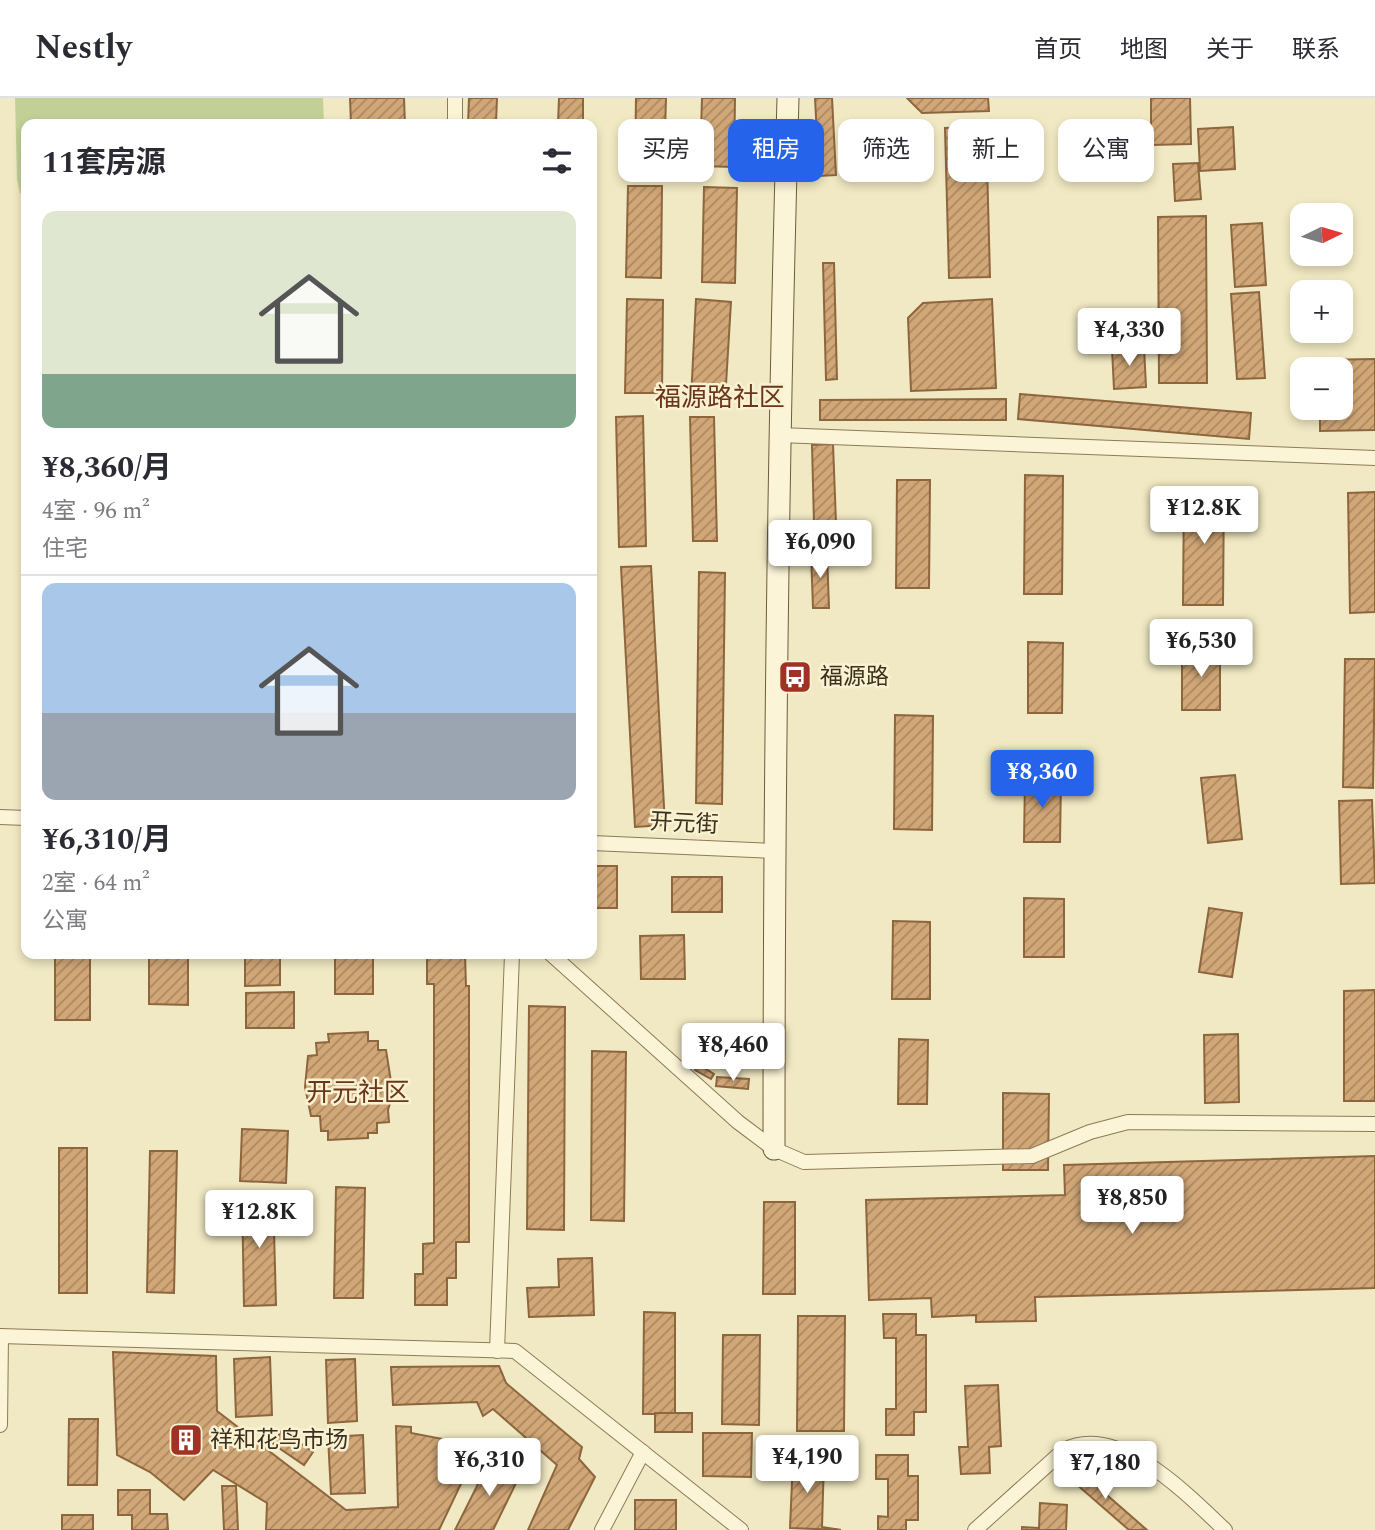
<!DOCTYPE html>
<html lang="zh">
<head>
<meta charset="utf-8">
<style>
	:root { --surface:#fff; --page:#f7f7f7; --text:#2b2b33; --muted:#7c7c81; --line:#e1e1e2; --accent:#2563eb }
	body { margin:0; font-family:Spectral,"Noto Sans SC",serif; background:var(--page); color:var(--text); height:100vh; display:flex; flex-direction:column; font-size:26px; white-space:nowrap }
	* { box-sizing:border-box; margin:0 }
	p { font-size:23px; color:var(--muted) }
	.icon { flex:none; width:38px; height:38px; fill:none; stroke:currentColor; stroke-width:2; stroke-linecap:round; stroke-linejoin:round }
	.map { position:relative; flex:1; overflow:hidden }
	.sheet { position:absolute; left:21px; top:21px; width:576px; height:840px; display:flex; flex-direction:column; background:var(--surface); border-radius:14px; box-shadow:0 4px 10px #0003 }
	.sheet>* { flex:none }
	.top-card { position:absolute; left:618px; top:21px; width:651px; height:63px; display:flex; gap:14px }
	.needle { width:46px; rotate:85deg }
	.tools { position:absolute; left:1290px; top:105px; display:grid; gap:14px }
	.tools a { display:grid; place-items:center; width:63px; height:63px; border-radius:14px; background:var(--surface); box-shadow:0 4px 10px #0003; font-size:35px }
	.price { position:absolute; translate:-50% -60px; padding:0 16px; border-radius:7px; background:#fff; color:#222; font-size:23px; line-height:46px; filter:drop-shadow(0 2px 4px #0008) }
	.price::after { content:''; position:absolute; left:50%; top:42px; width:21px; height:16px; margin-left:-10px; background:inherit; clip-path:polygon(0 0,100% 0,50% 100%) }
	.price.current { background:var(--accent); color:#fff }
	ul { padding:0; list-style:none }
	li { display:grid; align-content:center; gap:14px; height:371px; padding:0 21px }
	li+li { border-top:2px solid var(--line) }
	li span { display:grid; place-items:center; height:217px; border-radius:14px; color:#555 }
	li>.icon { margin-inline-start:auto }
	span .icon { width:126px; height:126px; fill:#fffc; stroke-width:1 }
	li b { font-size:30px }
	h2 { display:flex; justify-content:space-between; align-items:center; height:84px; padding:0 21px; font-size:30px }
	.chip { padding:0 24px; border-radius:14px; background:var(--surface); box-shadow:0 4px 10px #0003; font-size:24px; line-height:63px }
	.chip.current { background:var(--accent); color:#fff }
	header { display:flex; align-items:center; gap:42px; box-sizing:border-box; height:98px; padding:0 35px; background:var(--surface); border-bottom:2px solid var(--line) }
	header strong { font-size:33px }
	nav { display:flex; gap:38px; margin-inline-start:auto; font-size:24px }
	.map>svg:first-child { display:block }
	.park { fill:#c2d096 }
	.building { fill:url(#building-hatch); stroke:#8d663d; stroke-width:2 }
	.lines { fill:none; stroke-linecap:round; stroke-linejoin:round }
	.street-casing { stroke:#8d7a58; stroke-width:16 }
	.secondary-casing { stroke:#6e5b3c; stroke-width:23 }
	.street { stroke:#fbf4d7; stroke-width:14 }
	.secondary { stroke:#fbf4d7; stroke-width:21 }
	.labels { text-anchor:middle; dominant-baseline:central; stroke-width:5; stroke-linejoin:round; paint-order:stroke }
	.poi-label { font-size:23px; fill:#3c301d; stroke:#f8f2d3; text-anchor:start }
	.street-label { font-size:23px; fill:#3c301d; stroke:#f8f2d3 }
	.quarter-label { font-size:26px; fill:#6b351a; stroke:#f8f2d3 }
</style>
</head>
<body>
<header>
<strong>Nestly</strong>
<nav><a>首页</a><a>地图</a><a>关于</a><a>联系</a></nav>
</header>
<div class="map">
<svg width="1375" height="1432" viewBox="0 0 1375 1432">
	<defs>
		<pattern id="building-hatch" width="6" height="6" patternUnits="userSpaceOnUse" patternTransform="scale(1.75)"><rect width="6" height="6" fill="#d1a777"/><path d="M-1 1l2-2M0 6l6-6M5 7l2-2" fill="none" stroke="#ab8861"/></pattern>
	</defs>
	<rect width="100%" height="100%" fill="#f1e9c3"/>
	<polygon class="park" points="15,0 323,0 324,26 26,26 26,99 20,95 17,82"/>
	<g class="building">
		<polygon points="350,0 404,0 405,26 351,26"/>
		<polygon points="469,0 497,0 496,26 468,26"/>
		<polygon points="559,0 583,0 583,26 558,26"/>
		<polygon points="636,0 666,0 664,68 635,68"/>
		<polygon points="702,0 735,0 734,69 700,68"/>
		<polygon points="815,0 832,0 836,77 819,78"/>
		<polygon points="907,0 988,0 989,13 922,15"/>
		<polygon points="1151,0 1190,0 1191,46 1151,47"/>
		<polygon points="986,29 990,179 949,180 945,30"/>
		<polygon points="1233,29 1235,71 1200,73 1198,31"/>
		<polygon points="1198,65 1201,101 1175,103 1173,66"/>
		<polygon points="628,88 662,88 661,180 626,179"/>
		<polygon points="704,89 737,90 735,185 702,184"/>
		<polygon points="1206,118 1207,285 1159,285 1158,119"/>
		<polygon points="1262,125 1266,187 1235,189 1231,127"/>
		<polygon points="823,165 834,165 837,281 826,282"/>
		<polygon points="1259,194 1265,280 1237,281 1231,196"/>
		<polygon points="627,201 663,202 662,295 625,295"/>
		<polygon points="696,201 731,204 725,303 691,301"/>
		<polygon points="992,201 996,290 911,293 908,220 923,205"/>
		<polygon points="1144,249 1146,289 1114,291 1112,251"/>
		<polygon points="1375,261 1375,332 1320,333 1320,310 1340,310 1340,271 1319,271 1319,262"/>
		<polygon points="1020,296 1251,315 1249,341 1018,321"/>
		<polygon points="1006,301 1006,322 820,322 820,302"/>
		<polygon points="643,318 646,448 619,449 616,319"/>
		<polygon points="690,319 714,319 717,443 693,443"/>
		<polygon points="833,346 836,425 814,426 812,347"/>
		<polygon points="1025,377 1063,378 1062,496 1024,496"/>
		<polygon points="897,382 930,382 929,490 896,490"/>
		<polygon points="1184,389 1224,389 1223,507 1183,507"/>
		<polygon points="1375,394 1375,514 1350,515 1348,395"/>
		<polygon points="811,454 827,454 829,510 813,510"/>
		<polygon points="651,468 665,727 635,729 621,469"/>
		<polygon points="699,474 725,475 722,706 696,705"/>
		<polygon points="1028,544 1063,545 1062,615 1028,615"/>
		<rect x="1182" y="550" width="38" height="62"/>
		<polygon points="1345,561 1375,561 1373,690 1343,689"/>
		<polygon points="895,617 933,618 932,732 894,731"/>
		<polygon points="1235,677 1242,741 1208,745 1201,680"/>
		<polygon points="1025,679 1061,680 1060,744 1024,744"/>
		<polygon points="1372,702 1375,785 1341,786 1339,703"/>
		<rect x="592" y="768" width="25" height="42"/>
		<rect x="672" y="779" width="50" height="35"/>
		<polygon points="1024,800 1064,801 1064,859 1024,859"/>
		<polygon points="1209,810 1242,815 1232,879 1199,874"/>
		<polygon points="893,823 930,824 930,901 892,901"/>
		<polygon points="684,837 685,881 641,881 640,838"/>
		<rect x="55" y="856" width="35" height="66"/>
		<polygon points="149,856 188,856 188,907 149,906"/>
		<polygon points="245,856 280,856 280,887 245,888"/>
		<rect x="335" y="856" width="38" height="40"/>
		<polygon points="427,856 465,856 466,888 469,888 469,1144 456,1144 456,1180 447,1180 447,1207 415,1207 415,1176 423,1176 423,1146 434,1145 434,886 427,886"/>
		<polygon points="1375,892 1375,1003 1344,1003 1344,893"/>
		<polygon points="294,894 294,930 246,930 246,895"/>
		<polygon points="529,908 565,909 564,1132 527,1131"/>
		<polygon points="368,934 368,943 378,943 378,952 386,952 393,996 388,1012 389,1024 377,1025 377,1035 368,1035 368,1040 328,1042 328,1033 321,1033 320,1018 311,1018 305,989 308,958 317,957 316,945 329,944 328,936"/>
		<polygon points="1238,936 1239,1004 1205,1005 1204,937"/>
		<polygon points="899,941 928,942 927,1006 898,1006"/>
		<polygon points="592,953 626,954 624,1123 591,1122"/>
		<polygon points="698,966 714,976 711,981 695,972"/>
		<polygon points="717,979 749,981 748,991 716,988"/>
		<polygon points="1003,995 1049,996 1048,1072 1003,1072"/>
		<polygon points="242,1031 288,1033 286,1085 240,1083"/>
		<rect x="59" y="1050" width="28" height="145"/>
		<polygon points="150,1053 177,1053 174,1195 147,1194"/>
		<polygon points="1375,1058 1375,1190 1035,1199 1036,1223 976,1224 976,1217 932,1219 931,1200 869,1202 866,1102 1065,1097 1064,1067"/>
		<polygon points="336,1089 365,1090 363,1200 334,1200"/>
		<polygon points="242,1095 273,1095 276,1207 244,1208"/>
		<polygon points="764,1104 795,1104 795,1196 763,1196"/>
		<polygon points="592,1160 594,1217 529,1219 527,1190 559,1189 558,1161"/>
		<polygon points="644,1214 675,1215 675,1316 643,1316"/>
		<polygon points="883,1216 916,1216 916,1237 926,1237 926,1314 914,1314 914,1337 886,1337 886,1311 896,1311 896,1240 884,1240"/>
		<polygon points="798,1218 845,1218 844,1333 797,1333"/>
		<polygon points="723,1237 760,1237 759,1327 722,1326"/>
		<polygon points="113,1254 216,1258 217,1313 346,1412 398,1409 396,1328 411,1329 411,1335 479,1348 439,1432 266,1432 267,1405 213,1372 184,1402 150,1374 117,1357"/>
		<polygon points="270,1259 272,1317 236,1319 234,1261"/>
		<polygon points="355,1261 357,1323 328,1325 326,1262"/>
		<polygon points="499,1268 506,1285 582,1349 579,1361 595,1379 568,1432 528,1432 557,1367 493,1311 483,1318 477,1304 393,1307 391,1269"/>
		<polygon points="998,1287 1001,1348 989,1349 990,1375 961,1376 959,1349 968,1349 965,1288"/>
		<rect x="655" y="1315" width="37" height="19"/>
		<polygon points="69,1321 98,1321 97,1387 68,1387"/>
		<polygon points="282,1332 313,1354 304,1367 273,1346"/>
		<polygon points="703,1335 752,1335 751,1379 703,1378"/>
		<polygon points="363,1337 365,1395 331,1396 328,1339"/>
		<polygon points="876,1357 908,1357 908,1378 918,1378 918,1422 906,1422 906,1432 878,1432 878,1418 888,1419 888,1381 876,1381"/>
		<polygon points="491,1360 521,1375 493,1432 455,1432"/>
		<polygon points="793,1361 824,1362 822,1429 841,1432 790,1430"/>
		<polygon points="1076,1370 1147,1432 1129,1432 1068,1379"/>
		<polygon points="222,1388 236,1388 238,1432 224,1432"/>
		<polygon points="118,1392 150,1392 150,1416 167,1416 168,1432 132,1432 132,1417 118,1417"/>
		<rect x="635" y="1402" width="41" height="30"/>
		<polygon points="1040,1405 1067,1407 1066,1432 1022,1432 1022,1429 1039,1430"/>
		<rect x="62" y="1417" width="31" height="15"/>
	</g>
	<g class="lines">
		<defs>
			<g id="street">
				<polyline points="455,26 455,0"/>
				<polyline points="779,337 1375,360"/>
				<polyline points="0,719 26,720"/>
				<polyline points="592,745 774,753"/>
				<polyline points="551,856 738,1024 774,1051 804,1064 1032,1058 1090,1034 1128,1024 1375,1026"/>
				<polyline points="0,1238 515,1253 741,1432"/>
				<polyline points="497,1253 512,856"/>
				<polyline points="0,1327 1,1238"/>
				<polyline points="602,1432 643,1354"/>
				<path d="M975,1432L1064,1352C1118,1324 1188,1397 1225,1432"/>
			</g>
			<path id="secondary" d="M774,1051C774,701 778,350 788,0"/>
		</defs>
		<use href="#street" class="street-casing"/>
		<use href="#secondary" class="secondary-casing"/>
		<use href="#street" class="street"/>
		<use href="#secondary" class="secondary"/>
	</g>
	<defs>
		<symbol id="bus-square" viewBox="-11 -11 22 22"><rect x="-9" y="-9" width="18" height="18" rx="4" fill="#a03224" stroke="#f8f2d3"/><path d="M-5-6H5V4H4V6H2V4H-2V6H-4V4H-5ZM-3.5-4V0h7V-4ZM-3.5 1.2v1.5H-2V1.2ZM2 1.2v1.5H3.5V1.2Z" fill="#fff"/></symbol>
		<symbol id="building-square" viewBox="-11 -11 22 22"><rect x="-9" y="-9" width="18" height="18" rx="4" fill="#a03224" stroke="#f8f2d3"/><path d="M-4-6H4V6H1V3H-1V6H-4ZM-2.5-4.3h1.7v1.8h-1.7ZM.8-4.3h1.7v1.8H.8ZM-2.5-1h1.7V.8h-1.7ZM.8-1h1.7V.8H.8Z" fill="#fff"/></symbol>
	</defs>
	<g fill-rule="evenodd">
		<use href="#bus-square" x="776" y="560" width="38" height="38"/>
		<use href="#building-square" x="167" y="1323" width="38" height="38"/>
	</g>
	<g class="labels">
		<g class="poi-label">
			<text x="820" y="579">福源路</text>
			<text x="210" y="1342">祥和花鸟市场</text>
		</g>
		<g class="street-label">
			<text transform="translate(684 726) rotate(3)">开元街</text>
		</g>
		<g class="quarter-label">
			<text x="720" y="300">福源路社区</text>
			<text x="358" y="995">开元社区</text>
		</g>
	</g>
</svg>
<div class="tools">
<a><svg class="needle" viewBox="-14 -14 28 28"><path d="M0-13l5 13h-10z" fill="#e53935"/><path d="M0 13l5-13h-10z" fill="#7c7c81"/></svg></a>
<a>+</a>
<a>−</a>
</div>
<b class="price" style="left:1129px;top:270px">¥4,330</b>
<b class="price" style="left:1204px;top:448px">¥12.8K</b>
<b class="price" style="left:820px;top:482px">¥6,090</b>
<b class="price" style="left:1201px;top:581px">¥6,530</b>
<b class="price current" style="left:1042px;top:712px">¥8,360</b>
<b class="price" style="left:733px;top:985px">¥8,460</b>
<b class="price" style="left:1132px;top:1138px">¥8,850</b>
<b class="price" style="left:259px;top:1152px">¥12.8K</b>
<b class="price" style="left:807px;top:1397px">¥4,190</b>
<b class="price" style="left:489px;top:1400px">¥6,310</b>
<b class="price" style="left:1105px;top:1403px">¥7,180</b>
<div class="top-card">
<a class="chip">买房</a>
<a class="chip current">租房</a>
<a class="chip">筛选</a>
<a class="chip">新上</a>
<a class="chip">公寓</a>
</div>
<section class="sheet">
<h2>11套房源<svg class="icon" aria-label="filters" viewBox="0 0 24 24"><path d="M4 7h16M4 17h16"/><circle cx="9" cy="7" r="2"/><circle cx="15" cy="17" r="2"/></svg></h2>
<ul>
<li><span style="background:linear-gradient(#dfe7d0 75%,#7fa58c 0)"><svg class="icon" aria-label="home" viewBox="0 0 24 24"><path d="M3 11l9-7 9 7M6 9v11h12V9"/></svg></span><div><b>¥8,360/月</b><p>4室 · 96 m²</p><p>住宅</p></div></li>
<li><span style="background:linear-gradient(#a9c7e8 60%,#9aa5b1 0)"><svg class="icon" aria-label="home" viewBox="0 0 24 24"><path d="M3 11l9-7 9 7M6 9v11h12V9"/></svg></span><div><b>¥6,310/月</b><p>2室 · 64 m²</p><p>公寓</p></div></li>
</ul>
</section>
</div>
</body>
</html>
